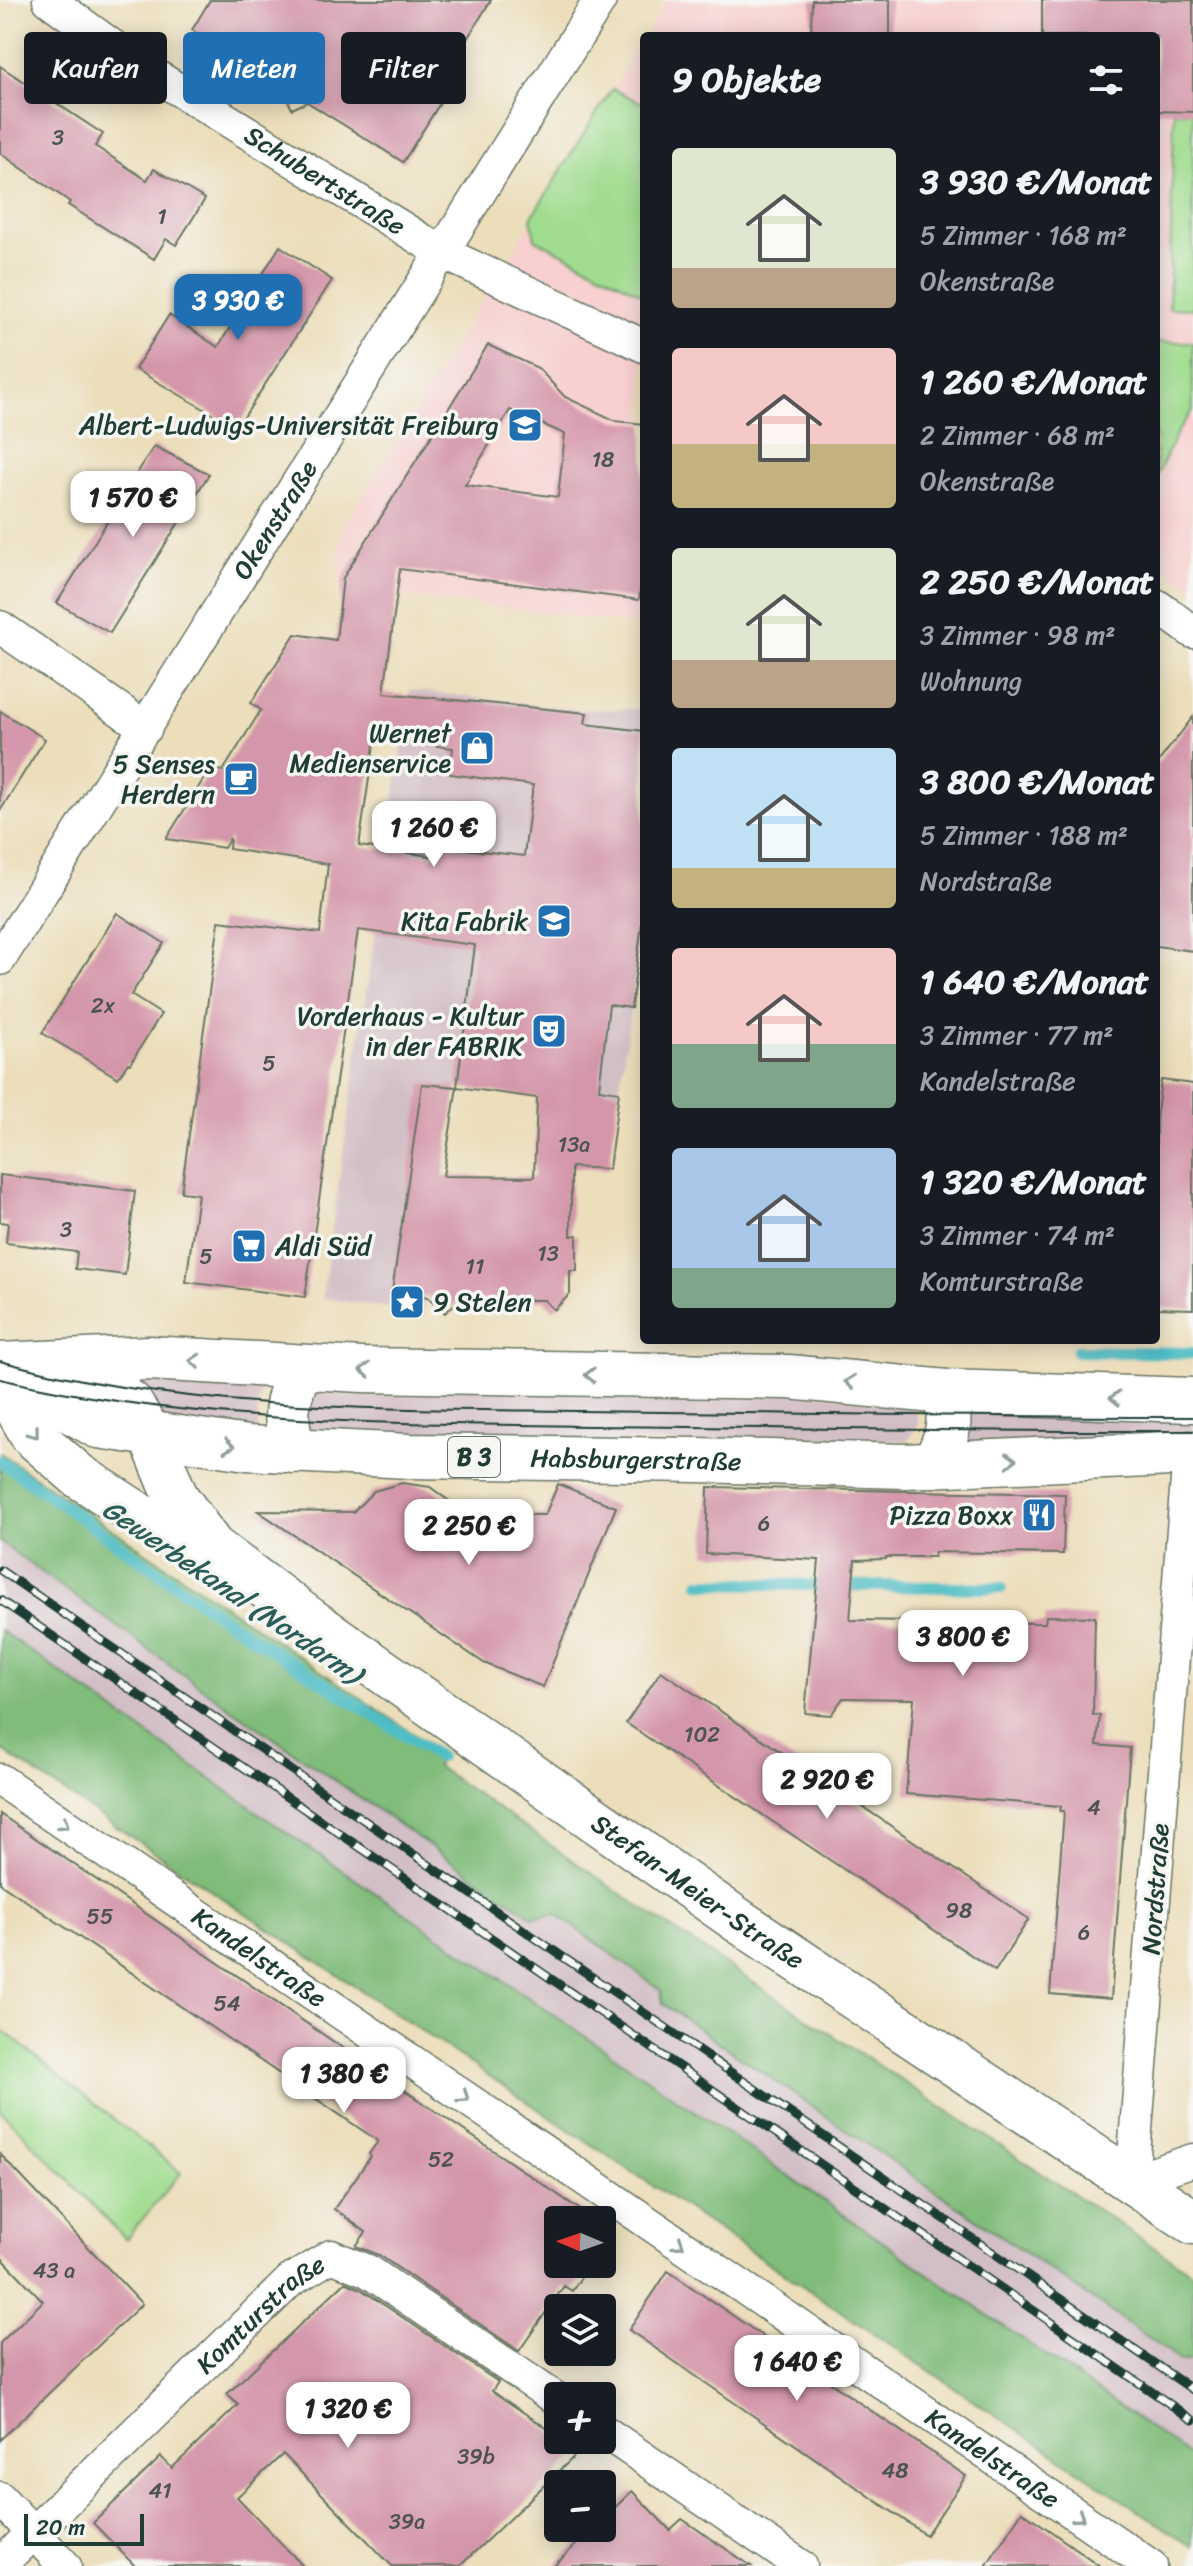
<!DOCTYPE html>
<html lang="de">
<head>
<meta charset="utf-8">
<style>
	:root { --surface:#171b24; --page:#242831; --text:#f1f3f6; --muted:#9ea1a6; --accent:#1f6fb2 }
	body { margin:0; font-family:Sriracha,sans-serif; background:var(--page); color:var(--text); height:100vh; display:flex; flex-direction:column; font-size:30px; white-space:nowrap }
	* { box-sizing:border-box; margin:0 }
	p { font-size:26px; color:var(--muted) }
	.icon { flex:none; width:44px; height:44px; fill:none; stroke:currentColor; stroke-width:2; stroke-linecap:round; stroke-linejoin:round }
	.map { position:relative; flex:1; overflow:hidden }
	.sheet { position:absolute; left:640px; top:32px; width:520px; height:1312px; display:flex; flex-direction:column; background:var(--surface); border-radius:8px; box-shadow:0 4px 20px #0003 }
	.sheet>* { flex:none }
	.top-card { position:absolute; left:24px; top:32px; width:496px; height:72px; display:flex; gap:16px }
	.needle { width:52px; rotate:272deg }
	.buttons { position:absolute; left:544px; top:2206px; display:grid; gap:16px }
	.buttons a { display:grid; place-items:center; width:72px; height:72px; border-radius:8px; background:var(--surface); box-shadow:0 4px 20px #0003; font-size:40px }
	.scale { position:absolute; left:24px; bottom:20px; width:120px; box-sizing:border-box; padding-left:8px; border:4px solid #1f3d34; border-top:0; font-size:22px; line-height:28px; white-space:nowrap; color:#1f3d34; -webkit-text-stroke:6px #f6f6f2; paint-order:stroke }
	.price { position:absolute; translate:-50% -68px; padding:0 18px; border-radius:16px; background:#fff; color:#222; font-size:26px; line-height:52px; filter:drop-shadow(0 2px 4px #0008) }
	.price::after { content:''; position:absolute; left:50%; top:48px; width:24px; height:18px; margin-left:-12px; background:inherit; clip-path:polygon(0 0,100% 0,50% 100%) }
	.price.on { background:var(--accent); color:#fff }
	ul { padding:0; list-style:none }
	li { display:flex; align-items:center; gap:24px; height:200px; padding:0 32px }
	li span { display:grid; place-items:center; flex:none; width:224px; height:160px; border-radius:8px; color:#555 }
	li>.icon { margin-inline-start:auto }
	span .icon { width:96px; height:96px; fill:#fffc; stroke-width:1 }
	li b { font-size:34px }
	h2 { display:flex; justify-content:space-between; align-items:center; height:96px; padding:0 32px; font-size:34px }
	.chip { padding:0 28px; border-radius:8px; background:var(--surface); box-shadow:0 4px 20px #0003; font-size:28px; line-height:72px }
	.chip.on { background:var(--accent); color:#fff }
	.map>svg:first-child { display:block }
	.built { fill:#f7d0cf }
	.industrial { fill:#d2bec5 }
	.green { fill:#a1dd90; stroke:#608d62; stroke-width:2 }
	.forest { fill:#80bc7a; stroke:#507c57; stroke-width:2 }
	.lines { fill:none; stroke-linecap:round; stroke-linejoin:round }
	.stream { stroke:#4fbdc5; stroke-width:12 }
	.building { fill:#d496aa; fill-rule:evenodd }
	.minor-casing { stroke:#677563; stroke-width:35 }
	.secondary-casing { stroke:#677563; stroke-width:47 }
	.primary-casing { stroke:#677563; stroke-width:47 }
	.minor { stroke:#fff; stroke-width:32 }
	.secondary { stroke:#fff; stroke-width:44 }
	.primary { stroke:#fff; stroke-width:44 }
	.tram { stroke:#1f3d34; stroke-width:2 }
	.rail-casing { stroke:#1f3d34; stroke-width:9 }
	.rail { stroke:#f6f6f2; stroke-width:6; stroke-dasharray:18; stroke-linecap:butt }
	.oneway { stroke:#8f9e9a }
	.labels { text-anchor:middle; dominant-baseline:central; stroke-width:7; stroke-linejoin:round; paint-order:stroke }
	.number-label { font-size:22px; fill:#4c5352 }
	.shield { fill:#f6f6f2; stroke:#60746d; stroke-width:2 }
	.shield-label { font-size:24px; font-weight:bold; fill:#1f3d34 }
	.street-label { font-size:26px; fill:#1f3d34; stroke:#f6f6f2 }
	.poi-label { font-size:26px; fill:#1f3d34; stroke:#f6f6f2; text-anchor:end }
	.water-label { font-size:28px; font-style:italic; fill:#2b5d58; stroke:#f6f6f2 }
</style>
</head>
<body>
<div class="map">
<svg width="1193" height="2566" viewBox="0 0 1193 2566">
	<rect width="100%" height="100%" fill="#f6f6f2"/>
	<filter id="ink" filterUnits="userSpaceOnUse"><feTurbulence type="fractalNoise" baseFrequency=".0125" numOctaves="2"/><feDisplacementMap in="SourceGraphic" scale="16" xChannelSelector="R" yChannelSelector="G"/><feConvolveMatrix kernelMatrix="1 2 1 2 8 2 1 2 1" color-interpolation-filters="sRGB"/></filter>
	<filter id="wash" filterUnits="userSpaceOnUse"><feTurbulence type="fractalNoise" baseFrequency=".006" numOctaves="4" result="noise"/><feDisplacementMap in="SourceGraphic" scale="32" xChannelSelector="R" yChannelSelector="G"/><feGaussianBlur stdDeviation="1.8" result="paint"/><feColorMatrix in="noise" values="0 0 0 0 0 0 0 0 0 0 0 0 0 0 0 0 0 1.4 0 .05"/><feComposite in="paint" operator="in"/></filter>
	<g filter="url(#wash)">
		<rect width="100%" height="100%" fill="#ecdebb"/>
		<g class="built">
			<polygon points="667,0 1193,0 1193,588 1156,563 1156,36 645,36"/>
			<polygon points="644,38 644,625 340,588 340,532"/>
		</g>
		<g class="industrial">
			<polygon points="410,690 579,710 644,709 644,908 619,1092 459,1071 423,1313 322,1298"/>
			<polygon points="136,1369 264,1386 257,1404 259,1438 166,1427 131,1380"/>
			<polygon points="442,1386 780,1388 914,1408 918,1417 918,1425 907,1441 774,1435 773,1446 307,1432 305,1404 315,1394 417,1395"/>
			<polygon points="965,1401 1193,1405 1193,1443 960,1447"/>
			<polygon points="0,1542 220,1701 533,1916 555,1914 661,1990 663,2004 1168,2351 1181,2362 1193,2360 1193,2458 273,1823 0,1630"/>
		</g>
		<g class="green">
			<polygon points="612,89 644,104 644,295 535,239 531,218"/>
			<polygon points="1174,111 1193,112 1193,309 1169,308"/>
			<polygon points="1156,342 1193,342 1193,410 1176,434 1156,478"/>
			<polygon points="0,2028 181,2173 126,2239 0,2110"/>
		</g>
		<g class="forest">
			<polygon points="0,1453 443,1754 436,1766 681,1935 1193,2273 1193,2360 1181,2362 1168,2351 663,2004 661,1990 556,1914 533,1917 220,1701 0,1542"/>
			<polygon points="0,1630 273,1823 715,2125 1193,2458 1193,2547 0,1749"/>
		</g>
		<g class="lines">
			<g class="stream">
				<polyline points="1077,1351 1193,1353"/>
				<polyline points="0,1461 233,1625 439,1757"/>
				<polyline points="700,1583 1001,1588"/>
			</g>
		</g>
		<g id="blocks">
			<g class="building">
				<polygon points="210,0 491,0 438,86 447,92 403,162 307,102 292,109 281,86 192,30"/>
				<polygon points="812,0 890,0 890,36 811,36"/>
				<polygon points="1042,0 1193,0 1193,112 1156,111 1156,36 1042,36"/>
				<polygon points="0,66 103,134 95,146 147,180 154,169 205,199 176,245 166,239 154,259 68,205 70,202 0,153"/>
				<polygon points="280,246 332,280 237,428 135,369 169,315 218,347"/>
				<path d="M488,345L538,368L565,397L616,421L644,424V559L639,600L400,569L384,693L587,713L585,724L644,731V908L631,1008L609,1005L599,1089L619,1092L609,1169L571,1167V1236L577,1235V1271H570V1294L554,1310L544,1300H459L445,1313L428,1297L392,1292L422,1084L457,1087L443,1176L534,1177L537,1098L457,1087L475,945L358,930L305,1297L186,1282L198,1194L181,1192L219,921L320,933L328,864L229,849L230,838L224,848L166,839L210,769L223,771L261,710L251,703L295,634L336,640L343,578ZM510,410L565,434L558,497L465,485ZM375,738L453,748L450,774L533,785L524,856L439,846L438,857L359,846Z"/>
				<polygon points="154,446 209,474 110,633 57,603"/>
				<polygon points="0,711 45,739 0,811"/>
				<polygon points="1193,717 1193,951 1156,946 1156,765"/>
				<polygon points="117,913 164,943 131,995 161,1014 130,1064 128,1063 118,1078 42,1033"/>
				<polygon points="1161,1080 1193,1084 1193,1309 1156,1308 1156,1121"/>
				<polygon points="0,1175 135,1191 125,1275 75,1269 77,1252 6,1243 8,1223 0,1222"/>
				<polygon points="402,1483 430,1487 467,1514 545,1515 558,1484 616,1507 543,1687 484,1663 258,1511 353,1512 374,1491"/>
				<polygon points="708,1487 1065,1494 1063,1554 935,1552 934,1557 886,1557 886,1559 855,1560 850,1620 1035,1623 1045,1623 1046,1616 1095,1617 1093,1715 1100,1715 1097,1745 1130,1748 1111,1999 1050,1994 1064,1811 1060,1811 1061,1806 906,1794 914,1699 843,1698 831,1715 805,1713 819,1560 706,1554"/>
				<polygon points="661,1671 1029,1919 995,1971 626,1723"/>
				<polygon points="0,1814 595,2220 558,2220 558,2264 590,2264 572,2291 564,2286 519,2351 379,2255 356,2246 366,2232 334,2209 371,2156 369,2154 378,2141 0,1883"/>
				<polygon points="0,2154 142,2304 0,2440 0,2343 43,2301 0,2256"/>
				<polygon points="668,2271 966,2476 926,2535 629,2330"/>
				<polygon points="345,2282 359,2288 498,2382 492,2391 558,2436 558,2440 563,2440 580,2451 460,2566 392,2566 283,2454 237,2497 303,2566 135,2566 93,2523 161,2457 172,2468 238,2405 227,2394"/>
				<polygon points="632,2491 670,2530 682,2519 751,2566 554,2566 593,2528 602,2528 602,2520"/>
				<polygon points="1022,2511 1100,2566 986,2566"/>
			</g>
		</g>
	</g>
	<g filter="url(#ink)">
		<use href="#blocks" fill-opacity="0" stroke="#677563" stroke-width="2"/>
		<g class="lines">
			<defs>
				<g id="minor">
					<path id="s1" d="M49,0L140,66L443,253L644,346"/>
					<polyline points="1156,605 1193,632"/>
					<polyline points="0,627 146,728"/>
					<path id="s2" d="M0,959L600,0"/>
					<polyline points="1189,1453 1132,2181 1193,2160"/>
					<path id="s3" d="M0,1780L1151,2566"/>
					<polyline points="602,2430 801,2566"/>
					<polyline points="0,2498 65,2566"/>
					<path id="s4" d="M0,2565L290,2281L331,2256L368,2271L558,2400"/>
				</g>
				<g id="secondary">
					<path id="s5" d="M40,1370L101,1383L129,1402L151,1436L176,1497L212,1547L310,1620L739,1921L1193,2222"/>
					<polyline points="0,1379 33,1436 79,1476 156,1526 212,1547"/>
				</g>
				<g id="primary">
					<polyline points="0,1365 149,1358 362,1370 789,1377 946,1392 1193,1400"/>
					<path id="s6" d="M0,1371L98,1426L247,1448L410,1456L697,1460L904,1466L1193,1453"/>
					<path d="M293,1451C283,1411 286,1405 300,1367"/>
					<path d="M934,1465C948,1435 952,1425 946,1392"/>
				</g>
			</defs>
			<use href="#minor" class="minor-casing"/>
			<use href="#secondary" class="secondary-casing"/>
			<use href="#primary" class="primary-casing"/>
			<use href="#minor" class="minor"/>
			<use href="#secondary" class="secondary"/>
			<use href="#primary" class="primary"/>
			<g class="tram">
				<path d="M0,1361C184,1412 392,1409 583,1411C786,1413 990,1417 1193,1417"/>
				<path d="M0,1379C195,1425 396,1423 595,1426C794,1428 994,1432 1193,1431"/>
			</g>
			<defs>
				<g id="rail">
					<polyline points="0,1570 1193,2390"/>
					<polyline points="0,1600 1193,2420"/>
				</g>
			</defs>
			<use href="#rail" class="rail-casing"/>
			<use href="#rail" class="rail"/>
		</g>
		<defs><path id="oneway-chevron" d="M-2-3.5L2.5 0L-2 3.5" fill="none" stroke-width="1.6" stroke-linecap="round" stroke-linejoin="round" transform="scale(2)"/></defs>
		<g class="oneway">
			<use href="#oneway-chevron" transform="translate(195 1361) rotate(-176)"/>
			<use href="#oneway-chevron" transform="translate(365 1370) rotate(-178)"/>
			<use href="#oneway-chevron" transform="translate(590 1375) rotate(-179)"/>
			<use href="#oneway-chevron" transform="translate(850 1382) rotate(-174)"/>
			<use href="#oneway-chevron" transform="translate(1115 1398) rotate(-178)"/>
			<use href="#oneway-chevron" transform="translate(34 1433) rotate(52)"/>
			<use href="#oneway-chevron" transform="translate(229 1446) rotate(7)"/>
			<use href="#oneway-chevron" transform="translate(1011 1460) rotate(-2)"/>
			<use href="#oneway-chevron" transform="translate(64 1824) rotate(34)"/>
			<use href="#oneway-chevron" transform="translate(464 2097) rotate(34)"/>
			<use href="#oneway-chevron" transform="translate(679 2244) rotate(34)"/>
			<use href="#oneway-chevron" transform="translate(1079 2517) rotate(34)"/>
		</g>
	</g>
	<defs>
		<symbol id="university-square" viewBox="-11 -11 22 22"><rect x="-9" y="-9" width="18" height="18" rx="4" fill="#1f6fb2" stroke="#f6f6f2"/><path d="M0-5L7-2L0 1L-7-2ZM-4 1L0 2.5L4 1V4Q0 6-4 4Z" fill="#fff"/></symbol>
		<symbol id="shop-square" viewBox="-11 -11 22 22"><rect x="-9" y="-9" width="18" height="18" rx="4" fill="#1f6fb2" stroke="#f6f6f2"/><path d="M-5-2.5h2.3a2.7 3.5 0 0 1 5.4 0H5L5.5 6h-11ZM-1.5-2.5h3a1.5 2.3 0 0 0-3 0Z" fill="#fff"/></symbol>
		<symbol id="cafe-square" viewBox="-11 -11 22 22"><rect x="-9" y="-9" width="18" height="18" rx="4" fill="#1f6fb2" stroke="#f6f6f2"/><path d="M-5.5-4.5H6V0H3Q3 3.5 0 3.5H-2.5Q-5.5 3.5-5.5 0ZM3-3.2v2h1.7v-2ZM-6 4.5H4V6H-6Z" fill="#fff"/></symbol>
		<symbol id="school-square" viewBox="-11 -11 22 22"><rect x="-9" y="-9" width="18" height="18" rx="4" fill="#1f6fb2" stroke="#f6f6f2"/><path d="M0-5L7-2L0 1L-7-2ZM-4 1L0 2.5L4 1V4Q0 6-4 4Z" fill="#fff"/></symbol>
		<symbol id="theatre-square" viewBox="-11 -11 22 22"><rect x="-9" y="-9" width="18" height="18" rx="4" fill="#1f6fb2" stroke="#f6f6f2"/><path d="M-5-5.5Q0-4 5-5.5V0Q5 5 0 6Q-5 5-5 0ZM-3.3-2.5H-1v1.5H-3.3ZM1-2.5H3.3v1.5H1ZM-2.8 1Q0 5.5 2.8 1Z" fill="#fff"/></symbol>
		<symbol id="supermarket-square" viewBox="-11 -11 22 22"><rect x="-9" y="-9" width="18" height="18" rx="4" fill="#1f6fb2" stroke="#f6f6f2"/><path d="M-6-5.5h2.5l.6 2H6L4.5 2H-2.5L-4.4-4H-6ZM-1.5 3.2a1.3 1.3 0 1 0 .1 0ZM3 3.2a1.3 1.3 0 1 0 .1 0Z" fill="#fff"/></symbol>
		<symbol id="sight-square" viewBox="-11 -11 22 22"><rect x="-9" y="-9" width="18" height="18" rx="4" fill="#1f6fb2" stroke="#f6f6f2"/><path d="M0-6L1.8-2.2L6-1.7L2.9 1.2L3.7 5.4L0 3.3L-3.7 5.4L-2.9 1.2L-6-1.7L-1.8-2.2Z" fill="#fff"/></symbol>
		<symbol id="restaurant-square" viewBox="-11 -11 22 22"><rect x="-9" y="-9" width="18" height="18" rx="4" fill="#1f6fb2" stroke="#f6f6f2"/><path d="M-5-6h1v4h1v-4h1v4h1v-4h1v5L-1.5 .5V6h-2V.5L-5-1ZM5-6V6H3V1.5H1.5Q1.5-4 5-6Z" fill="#fff"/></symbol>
	</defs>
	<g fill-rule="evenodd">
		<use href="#university-square" x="505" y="405" width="40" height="40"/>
		<use href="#shop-square" x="457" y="728" width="40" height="40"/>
		<use href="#cafe-square" x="221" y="759" width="40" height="40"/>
		<use href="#school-square" x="534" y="901" width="40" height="40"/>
		<use href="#theatre-square" x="529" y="1011" width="40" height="40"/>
		<use href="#supermarket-square" x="229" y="1226" width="40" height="40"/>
		<use href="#sight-square" x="387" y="1282" width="40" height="40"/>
		<use href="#restaurant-square" x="1019" y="1495" width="40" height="40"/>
	</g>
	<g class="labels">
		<g class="number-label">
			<text x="58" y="137">3</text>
			<text x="162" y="216">1</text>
			<text x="603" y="459">18</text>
			<text x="103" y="1005">2x</text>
			<text x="269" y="1063">5</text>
			<text x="574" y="1144">13a</text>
			<text x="66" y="1229">3</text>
			<text x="548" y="1253">13</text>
			<text x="206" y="1256">5</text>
			<text x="475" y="1266">11</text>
			<text x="764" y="1523">6</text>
			<text x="702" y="1734">102</text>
			<text x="1094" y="1807">4</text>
			<text x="959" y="1910">98</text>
			<text x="100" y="1916">55</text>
			<text x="1084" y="1932">6</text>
			<text x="227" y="2003">54</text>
			<text x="441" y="2159">52</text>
			<text x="54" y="2270">43 a</text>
			<text x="476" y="2456">39b</text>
			<text x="895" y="2470">48</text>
			<text x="160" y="2490">41</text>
			<text x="407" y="2521">39a</text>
		</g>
		<rect class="shield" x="448" y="1437" width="52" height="40" rx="6"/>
		<g class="shield-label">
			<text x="474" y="1457">B 3</text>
		</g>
		<g class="street-label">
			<text stroke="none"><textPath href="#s1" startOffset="330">Schubertstraße</textPath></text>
			<text stroke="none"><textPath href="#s2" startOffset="518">Okenstraße</textPath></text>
			<text stroke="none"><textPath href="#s6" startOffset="652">Habsburgerstraße</textPath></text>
			<text transform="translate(1155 1889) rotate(-86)">Nordstraße</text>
			<text stroke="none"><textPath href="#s5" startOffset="860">Stefan-Meier-Straße</textPath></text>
			<text stroke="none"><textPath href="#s3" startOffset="314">Kandelstraße</textPath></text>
			<text stroke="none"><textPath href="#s4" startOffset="362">Komturstraße</textPath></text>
			<text stroke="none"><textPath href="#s3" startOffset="1202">Kandelstraße</textPath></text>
		</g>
		<g class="poi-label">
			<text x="499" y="425">Albert-Ludwigs-Universität Freiburg</text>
			<text x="451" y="733">Wernet<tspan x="451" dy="30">Medienservice</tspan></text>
			<text x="215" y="764">5 Senses<tspan x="215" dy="30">Herdern</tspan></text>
			<text x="528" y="921">Kita Fabrik</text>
			<text x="523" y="1016">Vorderhaus - Kultur<tspan x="523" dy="30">in der FABRIK</tspan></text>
			<text x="275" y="1246" text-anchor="start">Aldi Süd</text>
			<text x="433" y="1302" text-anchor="start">9 Stelen</text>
			<text x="1013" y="1515">Pizza Boxx</text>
		</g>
		<g class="water-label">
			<text transform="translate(232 1591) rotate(34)">Gewerbekanal (Nordarm)</text>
		</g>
	</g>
</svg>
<div class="buttons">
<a><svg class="needle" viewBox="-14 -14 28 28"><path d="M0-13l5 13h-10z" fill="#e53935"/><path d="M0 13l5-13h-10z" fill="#9ea1a6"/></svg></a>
<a><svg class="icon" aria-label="layers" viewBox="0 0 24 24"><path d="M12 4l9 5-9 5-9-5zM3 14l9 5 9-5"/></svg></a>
<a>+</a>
<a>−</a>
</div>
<div class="scale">20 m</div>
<b class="price on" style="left:238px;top:342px">3 930 €</b>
<b class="price" style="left:133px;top:539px">1 570 €</b>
<b class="price" style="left:434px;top:869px">1 260 €</b>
<b class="price" style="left:469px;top:1567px">2 250 €</b>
<b class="price" style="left:963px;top:1678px">3 800 €</b>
<b class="price" style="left:827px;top:1821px">2 920 €</b>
<b class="price" style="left:344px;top:2115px">1 380 €</b>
<b class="price" style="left:797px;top:2403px">1 640 €</b>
<b class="price" style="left:348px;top:2450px">1 320 €</b>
<div class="top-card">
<a class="chip">Kaufen</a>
<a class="chip on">Mieten</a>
<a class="chip">Filter</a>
</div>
<section class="sheet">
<h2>9 Objekte<svg class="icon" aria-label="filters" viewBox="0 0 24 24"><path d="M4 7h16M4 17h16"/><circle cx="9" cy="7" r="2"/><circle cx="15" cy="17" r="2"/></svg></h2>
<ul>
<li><span style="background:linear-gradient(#dfe7d0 75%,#b9a48a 0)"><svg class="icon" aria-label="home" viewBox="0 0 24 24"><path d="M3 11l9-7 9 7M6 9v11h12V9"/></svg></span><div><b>3 930 €/Monat</b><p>5 Zimmer · 168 m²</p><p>Okenstraße</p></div></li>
<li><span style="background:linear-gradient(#f6c9c9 60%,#c2b280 0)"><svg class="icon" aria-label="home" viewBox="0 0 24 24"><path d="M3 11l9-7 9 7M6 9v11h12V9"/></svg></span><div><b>1 260 €/Monat</b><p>2 Zimmer · 68 m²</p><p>Okenstraße</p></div></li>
<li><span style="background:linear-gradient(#dfe7d0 70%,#b9a48a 0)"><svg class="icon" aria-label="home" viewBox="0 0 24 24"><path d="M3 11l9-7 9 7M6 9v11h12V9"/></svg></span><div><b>2 250 €/Monat</b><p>3 Zimmer · 98 m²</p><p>Wohnung</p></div></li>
<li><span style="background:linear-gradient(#bfe0f5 75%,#c2b280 0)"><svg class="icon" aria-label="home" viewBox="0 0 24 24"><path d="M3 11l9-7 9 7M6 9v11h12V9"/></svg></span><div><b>3 800 €/Monat</b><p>5 Zimmer · 188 m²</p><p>Nordstraße</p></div></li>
<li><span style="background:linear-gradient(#f6c9c9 60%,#7fa58c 0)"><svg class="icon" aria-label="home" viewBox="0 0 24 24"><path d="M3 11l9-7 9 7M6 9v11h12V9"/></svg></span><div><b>1 640 €/Monat</b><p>3 Zimmer · 77 m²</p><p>Kandelstraße</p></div></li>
<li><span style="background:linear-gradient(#a9c7e8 75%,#7fa58c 0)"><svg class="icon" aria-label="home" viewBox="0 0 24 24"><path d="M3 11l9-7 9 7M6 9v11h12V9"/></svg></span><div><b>1 320 €/Monat</b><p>3 Zimmer · 74 m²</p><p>Komturstraße</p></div></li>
</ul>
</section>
</div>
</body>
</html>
